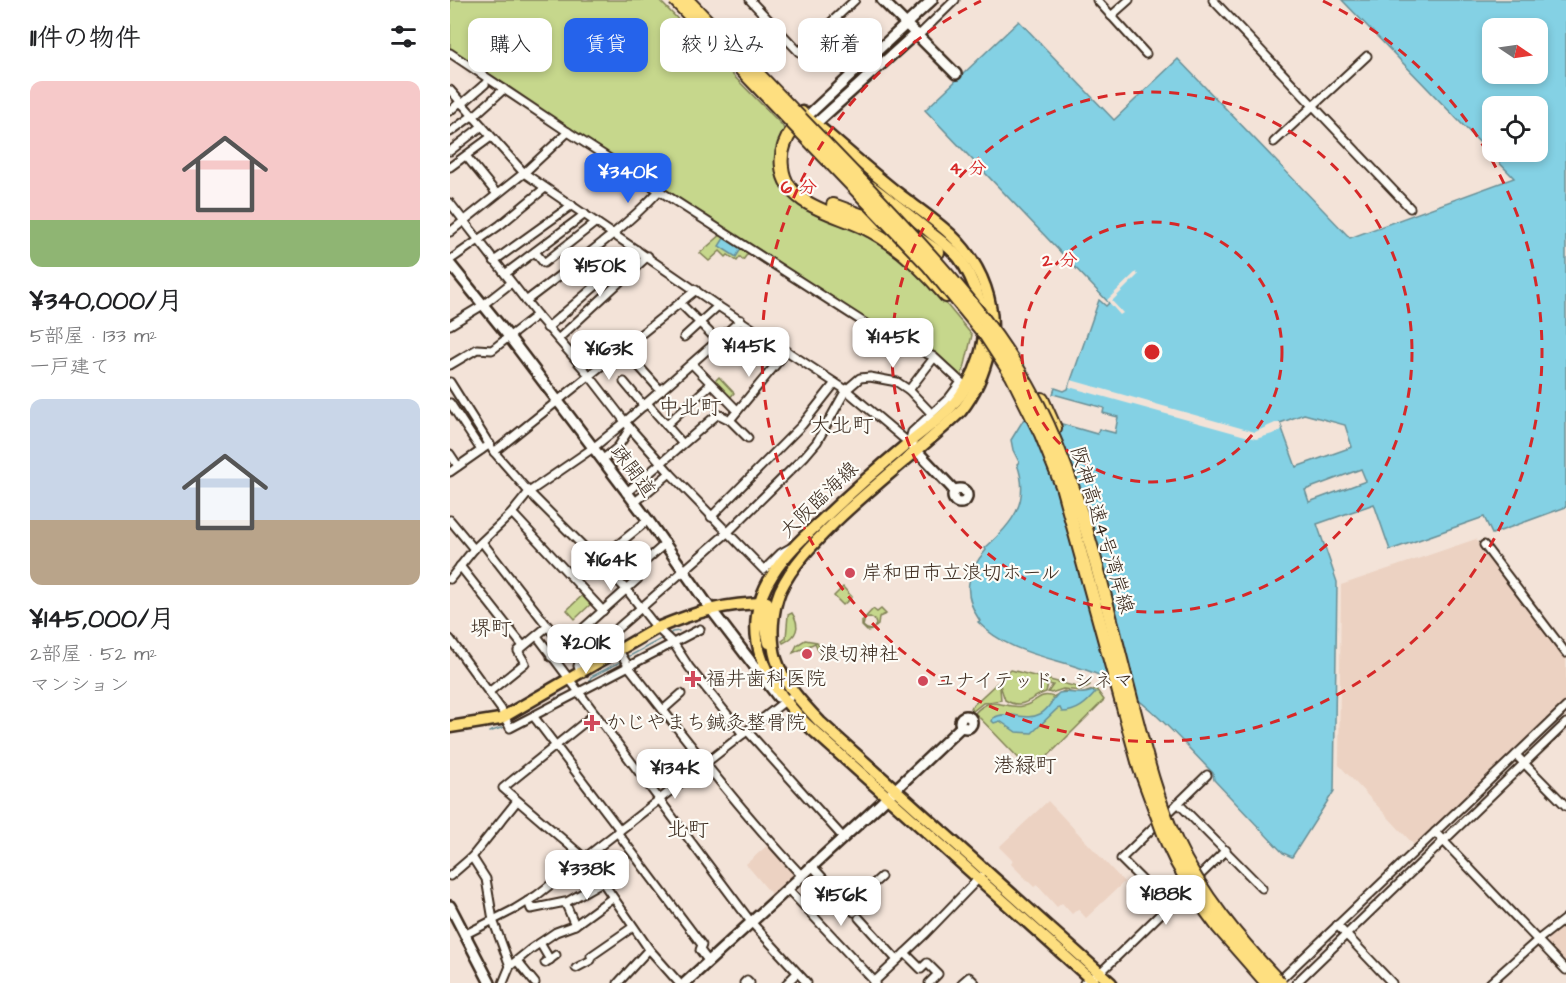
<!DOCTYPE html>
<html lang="ja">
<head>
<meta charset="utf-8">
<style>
	:root { --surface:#fff; --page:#f2f2f2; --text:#202124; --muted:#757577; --accent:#2563eb }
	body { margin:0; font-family:"Architects Daughter","Klee One",sans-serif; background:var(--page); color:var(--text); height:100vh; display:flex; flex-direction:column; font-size:22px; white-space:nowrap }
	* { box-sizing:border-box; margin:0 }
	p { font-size:20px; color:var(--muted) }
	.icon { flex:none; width:33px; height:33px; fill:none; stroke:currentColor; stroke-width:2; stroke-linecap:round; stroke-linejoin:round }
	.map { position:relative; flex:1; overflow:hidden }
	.sheet { display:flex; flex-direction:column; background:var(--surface); width:450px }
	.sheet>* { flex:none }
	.guide { position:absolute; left:18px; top:18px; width:570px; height:54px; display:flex; gap:12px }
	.needle { width:39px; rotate:103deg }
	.fabs { position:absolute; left:1032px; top:18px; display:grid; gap:12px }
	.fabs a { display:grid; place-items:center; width:66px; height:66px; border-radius:12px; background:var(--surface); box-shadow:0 3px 9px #0003; font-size:30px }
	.price { position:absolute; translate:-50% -51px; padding:0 14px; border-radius:12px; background:#fff; color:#222; font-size:20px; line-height:39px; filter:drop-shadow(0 2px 3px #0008) }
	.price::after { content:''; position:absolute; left:50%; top:36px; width:18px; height:14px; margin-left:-9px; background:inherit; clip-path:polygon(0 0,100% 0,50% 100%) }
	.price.on { background:var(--accent); color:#fff }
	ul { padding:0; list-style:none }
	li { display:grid; align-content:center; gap:12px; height:318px; padding:0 30px }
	li span { display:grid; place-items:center; height:186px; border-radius:12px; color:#555 }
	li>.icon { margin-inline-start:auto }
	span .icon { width:108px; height:108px; fill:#fffc; stroke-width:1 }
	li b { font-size:26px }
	h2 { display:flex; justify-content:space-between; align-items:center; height:72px; padding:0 30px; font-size:26px }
	.chip { padding:0 21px; border-radius:12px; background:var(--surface); box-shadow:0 3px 9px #0003; font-size:21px; line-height:54px }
	.chip.on { background:var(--accent); color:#fff }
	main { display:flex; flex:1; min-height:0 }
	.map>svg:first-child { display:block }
	.built { fill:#ecd2c2 }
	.green { fill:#c6d78c; stroke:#808055; stroke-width:1.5 }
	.water { fill:#84d1e4; stroke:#678e95; stroke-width:1.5; fill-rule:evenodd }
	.pier { fill:#f3e3d8 }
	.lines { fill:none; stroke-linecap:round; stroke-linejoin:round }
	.stream { stroke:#678e95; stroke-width:1.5 }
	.street-casing { stroke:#3b2a1e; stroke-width:11 }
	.secondary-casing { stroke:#3b2a1e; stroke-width:14 }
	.primary-casing { stroke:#3b2a1e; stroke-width:15 }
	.highway-casing { stroke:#3b2a1e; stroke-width:16 }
	.street { stroke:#fdfcf7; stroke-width:7 }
	.secondary { stroke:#fdfcf7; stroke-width:9 }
	.primary { stroke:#fedf80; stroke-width:10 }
	.highway { stroke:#fedf80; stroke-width:12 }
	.highway-bridge-casing { stroke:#3b2a1e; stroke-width:16; stroke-linecap:butt }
	.highway-bridge { stroke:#fedf80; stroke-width:12 }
	.ring { fill:none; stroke:#d62828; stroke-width:3; stroke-dasharray:10 8 }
	.poi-dot { fill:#d1495b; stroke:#fdfcf7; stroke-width:2 }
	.labels { text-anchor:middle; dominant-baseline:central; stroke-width:4.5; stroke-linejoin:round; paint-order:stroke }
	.street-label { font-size:20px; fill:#3b2a1e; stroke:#fdfcf7 }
	.poi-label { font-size:20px; fill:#3b2a1e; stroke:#fdfcf7; text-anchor:start }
	.neighbourhood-label { font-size:21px; fill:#3b2a1e; stroke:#fdfcf7 }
	.centre { fill:#d62828; stroke:#fdfcf7; stroke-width:3 }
	.ring-label { font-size:18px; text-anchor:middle; font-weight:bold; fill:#d62828; stroke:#fdfcf7; stroke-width:4.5; stroke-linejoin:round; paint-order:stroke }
</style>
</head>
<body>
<main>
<section class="sheet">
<h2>11件の物件<svg class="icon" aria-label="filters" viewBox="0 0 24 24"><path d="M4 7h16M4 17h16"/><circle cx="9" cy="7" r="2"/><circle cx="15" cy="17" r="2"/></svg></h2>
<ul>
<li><span style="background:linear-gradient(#f6c9c9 75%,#8fb573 0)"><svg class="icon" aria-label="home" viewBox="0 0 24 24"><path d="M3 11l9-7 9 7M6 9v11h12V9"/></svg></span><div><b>¥340,000/月</b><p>5部屋 · 133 m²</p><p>一戸建て</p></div></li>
<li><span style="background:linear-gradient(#c9d6e8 65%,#b9a48a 0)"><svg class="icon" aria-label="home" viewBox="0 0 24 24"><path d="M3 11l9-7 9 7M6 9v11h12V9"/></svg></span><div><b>¥145,000/月</b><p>2部屋 · 52 m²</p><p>マンション</p></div></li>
</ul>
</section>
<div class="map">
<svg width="1116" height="983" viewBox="0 0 1116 983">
	<rect width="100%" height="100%" fill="#f3e3d8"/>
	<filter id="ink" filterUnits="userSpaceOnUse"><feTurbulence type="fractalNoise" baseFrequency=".0167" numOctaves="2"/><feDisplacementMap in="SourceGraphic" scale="12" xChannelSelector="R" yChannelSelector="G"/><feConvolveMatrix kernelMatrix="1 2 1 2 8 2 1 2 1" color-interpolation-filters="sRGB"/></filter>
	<g filter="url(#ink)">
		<g class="built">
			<polygon points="1026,539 1116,657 1116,701 965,846 889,765 891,585"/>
			<polygon points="598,801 674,882 636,918 628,909 622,914 612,903 607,907 587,885 584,887 561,864 563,861 549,847"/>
			<polygon points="319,844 345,874 322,895 296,864"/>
			<polygon points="1116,924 1116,965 1097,945 1099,937"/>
		</g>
		<g class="green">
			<polygon points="0,0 209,0 332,125 335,131 328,149 332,183 441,249 482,287 522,335 514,369 509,379 485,355 430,329 201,185 0,50"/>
			<polygon points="272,234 299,252 293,260 290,257 287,261 278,255 276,257 270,251 259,261 250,253"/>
			<polygon points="269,377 284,393 279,399 263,383"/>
			<polygon points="393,587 402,597 393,605 384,596"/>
			<polygon points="136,592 143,602 125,619 117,610"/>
			<polygon points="423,609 427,612 431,609 436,614 429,617 428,625 424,628 426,624 424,619 420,617 415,618 413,626 417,629 422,630 417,631 412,626 412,621"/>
			<path d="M342,613C351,626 347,637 333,643L332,641L336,638L338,615Z"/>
			<polygon points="355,640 367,642 371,649 374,650 370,654 365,643 343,653 347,645"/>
			<path d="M561,670L627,687L632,686L636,682L640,685L631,691L613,689L601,693L598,692L603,685L598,684L596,692C580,697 573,711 555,700L549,682Z"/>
			<polygon points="547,683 550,688 551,700 533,703 523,711 520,708"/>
			<path d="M646,689L654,700L582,772L525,713C543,693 554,710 573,706C585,704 590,691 603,697L614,691L631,694Z"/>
		</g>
		<g class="water">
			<path d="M892,0H1116V507L1042,534L1034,517L940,550L924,504L867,524L887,582L884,791L842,857L833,853L764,780L763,773C729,739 697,699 653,677C612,657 561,657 528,622L530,621C512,594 516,573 536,550L535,548C562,524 581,502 567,464L569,462L563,450L561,440L577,414L647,434L649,429L665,433L668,417L653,413L654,408L603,394L605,388L614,391L618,389L649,300L656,306L659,303L475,110L569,21L664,120L728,59L900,238L1064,178ZM1042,28H1088V74H1042ZM1042,106H1088V152H1042ZM854,414L895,425L902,447L846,467L830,423ZM911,469L916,481L859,502L855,490Z"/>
			<polygon points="274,238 291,249 286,257 269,246"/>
			<path d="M643,691L646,692C637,703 627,712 612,712L610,708L607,709L582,733L566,732L550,721L544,723L542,721L543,718C558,709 575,722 590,714C599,710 602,699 609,693C623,690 627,697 643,691Z"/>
		</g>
		<g class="pier">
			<polygon points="686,272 688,275 662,301 673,313 670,315 657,300"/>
			<polygon points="621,380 805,432 825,423 830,423 832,429 829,432 806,439 619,387"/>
		</g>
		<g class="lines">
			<g class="stream">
				<polyline points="218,636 222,632 229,631"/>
				<polyline points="176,658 213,638"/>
				<polyline points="128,687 139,683 141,677 172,661"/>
				<polyline points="88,711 110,696 117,694"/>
				<polyline points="39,732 54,727"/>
			</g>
			<defs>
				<g id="street">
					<polyline points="300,0 349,52 405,0"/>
					<polyline points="647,0 696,54"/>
					<polyline points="763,0 960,208"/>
					<polyline points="661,16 679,0"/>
					<polyline points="466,38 505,0"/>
					<polyline points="0,53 118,132 421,327 484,357 511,382 499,398 462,432 459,443 396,390 268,306 74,173 0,90"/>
					<polyline points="12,104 35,84"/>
					<polyline points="0,111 10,102"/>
					<polyline points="23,117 54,89"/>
					<polyline points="0,132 22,116"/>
					<polyline points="824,142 917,56"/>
					<polyline points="0,151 32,126"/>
					<polyline points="16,156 47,194"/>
					<polyline points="0,167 41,137"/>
					<polyline points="0,203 87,315 139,375 180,428 220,473 314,570 331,553 340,548"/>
					<polyline points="0,232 74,173 118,132"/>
					<polyline points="85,252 94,263 146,222"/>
					<polyline points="0,260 50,225 95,188"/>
					<polyline points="44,261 122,205"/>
					<polyline points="55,274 135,214"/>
					<path d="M76,301C121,266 170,233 209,191"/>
					<polyline points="230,303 268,341"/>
					<polyline points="0,325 33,305 61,283"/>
					<polyline points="97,328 187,250"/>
					<polyline points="234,337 268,306"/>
					<polyline points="108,339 198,256"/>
					<polyline points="186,363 211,391"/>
					<polyline points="242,364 287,410"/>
					<polyline points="0,365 27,349 42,350 87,315"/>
					<polyline points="0,382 44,452 79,492 177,590 207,628 224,644 239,667 293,734"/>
					<polyline points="174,382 194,406"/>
					<polyline points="459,390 483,359"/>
					<polyline points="0,403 31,450"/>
					<polyline points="197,403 232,443"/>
					<polyline points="280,420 337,351"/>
					<polyline points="216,425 261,384"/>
					<polyline points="44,452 246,290"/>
					<polyline points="0,454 8,466"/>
					<polyline points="152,460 168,447 180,428"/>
					<polyline points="0,472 40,444"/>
					<polyline points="176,493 268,414 280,420 298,438"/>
					<polyline points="184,503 220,473"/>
					<polyline points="62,513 153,611"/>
					<polyline points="261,517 352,425 385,383"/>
					<polyline points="0,520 24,549"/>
					<polyline points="32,542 113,646"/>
					<polyline points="1034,545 1116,653"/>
					<polyline points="148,561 198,520"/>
					<polyline points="10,566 73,646"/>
					<polyline points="0,579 24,549 62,513 79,492 143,448 175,422 291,320"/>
					<polyline points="87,636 301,922 357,983"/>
					<polyline points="0,639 51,709 60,728 250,629"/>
					<path d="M169,651L179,667C235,738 290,810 352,876"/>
					<polyline points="101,657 188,579 182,573 216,543"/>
					<polyline points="130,672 128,666 129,662 278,532 355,456 367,442 396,390 410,378 420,377 447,382 459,390 481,413"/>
					<polyline points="39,692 75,663 68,651 98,626"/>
					<polyline points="213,710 231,694"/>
					<polyline points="145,714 53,788 138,861 199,949 229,983"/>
					<polyline points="84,717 170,830"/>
					<polyline points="300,734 390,834"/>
					<polyline points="1066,755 1116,806"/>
					<polyline points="728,803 812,888"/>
					<polyline points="167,832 252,945 250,950 259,962"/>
					<polyline points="985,832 1116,970"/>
					<polyline points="22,857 36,879 43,920 60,966"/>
					<polyline points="362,866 404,912"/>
					<polyline points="0,876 22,857 67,801"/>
					<polyline points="338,889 426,983"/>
					<polyline points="78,901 81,909 115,902 125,925"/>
					<polyline points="115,903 152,882"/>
					<polyline points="399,906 431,877"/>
					<polyline points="718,906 671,859 757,775"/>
					<polyline points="409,918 447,960"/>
					<polyline points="887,925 942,983"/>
					<polyline points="14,935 65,909 86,896 339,698"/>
					<polyline points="90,943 100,960"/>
					<polyline points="455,953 471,969 477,963 488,974 479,983"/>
					<polyline points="141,956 183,927"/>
					<polyline points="67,961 85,983"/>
					<polyline points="95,963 106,955"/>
					<polyline points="126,968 141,960"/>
					<polyline points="53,983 60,966 81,949 106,932 125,925 162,898"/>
					<polyline points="168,983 199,949"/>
					<polyline points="294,983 297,980 300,983"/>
					<polyline points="337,983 347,973"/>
					<polyline points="423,983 475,934 530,877"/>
					<polyline points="512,983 519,977 525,983"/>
					<polyline points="634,983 650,973 776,850"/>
					<polyline points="827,983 1116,707"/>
					<polyline points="846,983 1116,723"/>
					<polyline points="1040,983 1089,939 1116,918"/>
				</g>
				<g id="secondary">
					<polyline points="432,0 506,74"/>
					<polyline points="352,121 482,0"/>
					<polyline points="361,128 466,33"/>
					<polyline points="0,264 60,338 198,520 260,608 328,697"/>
					<polyline points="463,447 505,491"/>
					<circle cx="510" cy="496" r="7"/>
					<circle cx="516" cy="722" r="6"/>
					<polyline points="0,906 40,983"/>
					<polyline points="235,983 429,805 512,726"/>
				</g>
				<g id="primary">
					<path d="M352,112C360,121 371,128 380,136C403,156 426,176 450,195C467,208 485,220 500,234C532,264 549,307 539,350C534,374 526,392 511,411C471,449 427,482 387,520C366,541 343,563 330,591C322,611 320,638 326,659C334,684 352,703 370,722L661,983"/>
					<path d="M421,186C442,202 462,217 482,234C491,241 501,248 509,258C519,271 525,287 530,302C542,338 526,379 501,407C488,421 471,432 456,445C427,469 399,494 372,520C354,537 336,553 323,574C287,630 314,681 355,723L645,983"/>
					<polyline points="317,602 314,620 319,643"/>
					<path d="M0,727L50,719L207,628C245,612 276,603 317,603"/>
				</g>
				<g id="highway">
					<path d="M343,129C335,140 330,153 332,167C336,208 392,214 421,231C450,247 475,271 496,296"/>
					<polyline points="383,205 443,227"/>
					<polyline points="467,238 488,252"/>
					<polyline points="592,399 605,428"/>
				</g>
			</defs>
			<use href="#street" class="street-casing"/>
			<use href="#secondary" class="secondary-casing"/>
			<use href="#primary" class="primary-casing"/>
			<use href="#highway" class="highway-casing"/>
			<use href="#street" class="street"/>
			<use href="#secondary" class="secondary"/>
			<use href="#primary" class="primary"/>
			<use href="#highway" class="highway"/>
			<defs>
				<g id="highway-bridge">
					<polyline points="225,0 478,265 536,336 562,376 591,434 612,486 690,769 717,842 727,863 751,904 768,927 817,983"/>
					<path d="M237,0C296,61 354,122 413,183C483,257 555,330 598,425C638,514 658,612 683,706C695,752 706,798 726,841C751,895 789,940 830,983"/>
				</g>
			</defs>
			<use href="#highway-bridge" class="highway-bridge-casing"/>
			<use href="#highway-bridge" class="highway-bridge"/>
		</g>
	</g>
	<g class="ring">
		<circle cx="702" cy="352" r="130"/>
		<circle cx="702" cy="352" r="260"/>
		<path d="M873 1A390 390 0 1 1 531 1"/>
	</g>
	<g class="poi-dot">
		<circle cx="400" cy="573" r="6"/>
		<circle cx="357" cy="654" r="6"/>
		<path d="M240 670h6v6h6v6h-6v6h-6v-6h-6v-6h6z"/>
		<circle cx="473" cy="681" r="6"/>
		<path d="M139 714h6v6h6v6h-6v6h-6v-6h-6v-6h6z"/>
	</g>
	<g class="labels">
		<g class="street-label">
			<text transform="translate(183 471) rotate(53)">疎開道</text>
			<text transform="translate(369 500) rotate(-44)">大阪臨海線</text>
			<text transform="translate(652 530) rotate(73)">阪神高速4号湾岸線</text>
		</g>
		<g class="poi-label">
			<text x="412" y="573">岸和田市立浪切ホール</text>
			<text x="369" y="654">浪切神社</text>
			<text x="256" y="679">福井歯科医院</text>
			<text x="485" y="681">ユナイテッド・シネマ</text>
			<text x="156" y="723">かじやまち鍼灸整骨院</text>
		</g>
		<g class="neighbourhood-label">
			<text x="240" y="407">中北町</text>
			<text x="392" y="425">大北町</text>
			<text x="41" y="628">堺町</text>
			<text x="575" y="765">港緑町</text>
			<text x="238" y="829">北町</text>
		</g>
	</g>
	<circle cx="702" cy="352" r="9" class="centre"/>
	<g class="ring-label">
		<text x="518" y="174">4 分</text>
		<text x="349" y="193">6 分</text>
		<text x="610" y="266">2 分</text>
	</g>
</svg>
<div class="fabs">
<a><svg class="needle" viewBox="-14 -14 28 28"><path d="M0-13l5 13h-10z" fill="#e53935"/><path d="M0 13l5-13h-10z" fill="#757577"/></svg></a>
<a><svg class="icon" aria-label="locate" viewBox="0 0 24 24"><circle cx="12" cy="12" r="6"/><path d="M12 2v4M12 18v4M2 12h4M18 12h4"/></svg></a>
</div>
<b class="price on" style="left:178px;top:204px">¥340K</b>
<b class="price" style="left:150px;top:298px">¥150K</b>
<b class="price" style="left:443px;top:369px">¥145K</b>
<b class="price" style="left:299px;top:378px">¥145K</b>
<b class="price" style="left:159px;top:381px">¥163K</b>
<b class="price" style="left:161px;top:592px">¥164K</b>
<b class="price" style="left:136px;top:675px">¥201K</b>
<b class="price" style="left:225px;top:800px">¥134K</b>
<b class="price" style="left:137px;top:901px">¥338K</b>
<b class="price" style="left:716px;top:926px">¥188K</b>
<b class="price" style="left:391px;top:927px">¥156K</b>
<div class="guide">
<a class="chip">購入</a>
<a class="chip on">賃貸</a>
<a class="chip">絞り込み</a>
<a class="chip">新着</a>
</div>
</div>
</main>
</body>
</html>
